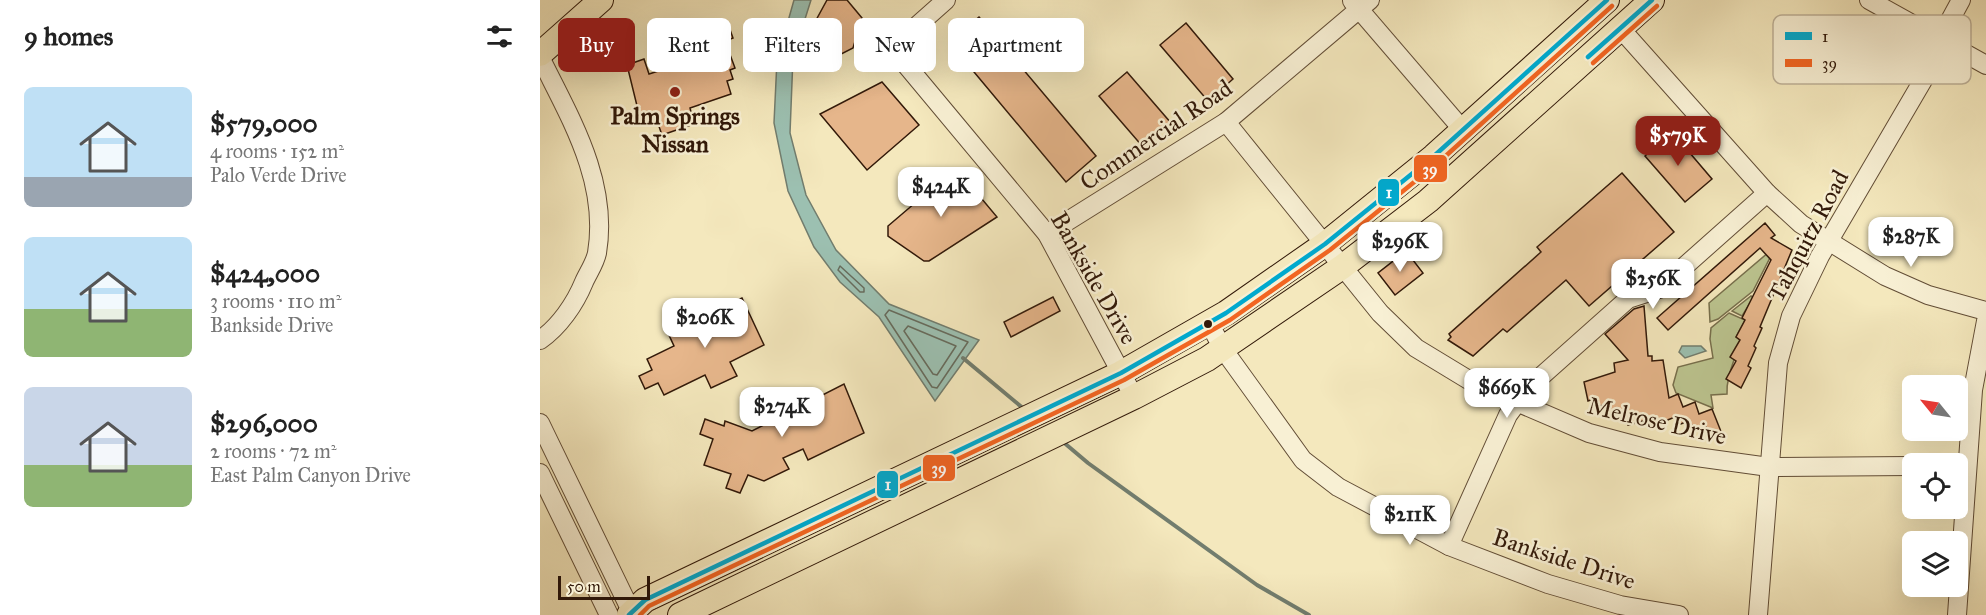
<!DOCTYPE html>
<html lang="en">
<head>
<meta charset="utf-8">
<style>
	:root { --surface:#fff; --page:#f2f2f2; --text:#222; --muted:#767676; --accent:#8f2418 }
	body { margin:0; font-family:"IM FELL Great Primer",serif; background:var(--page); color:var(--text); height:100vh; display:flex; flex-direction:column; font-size:22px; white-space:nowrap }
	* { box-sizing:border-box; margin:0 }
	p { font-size:20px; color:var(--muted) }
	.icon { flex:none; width:33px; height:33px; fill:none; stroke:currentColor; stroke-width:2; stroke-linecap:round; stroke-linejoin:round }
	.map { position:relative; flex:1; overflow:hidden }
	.side { display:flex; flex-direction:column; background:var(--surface); width:540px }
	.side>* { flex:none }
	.top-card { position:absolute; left:18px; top:18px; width:570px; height:54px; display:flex; gap:12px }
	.needle { width:39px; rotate:300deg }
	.controls { position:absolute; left:1362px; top:375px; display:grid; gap:12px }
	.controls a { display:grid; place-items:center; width:66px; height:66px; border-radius:9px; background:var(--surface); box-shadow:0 6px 24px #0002; font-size:30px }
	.scale { position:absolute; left:18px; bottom:15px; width:92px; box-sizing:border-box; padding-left:6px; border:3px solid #321909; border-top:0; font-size:16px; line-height:21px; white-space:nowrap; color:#321909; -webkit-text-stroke:4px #f8f0d4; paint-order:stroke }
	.price { position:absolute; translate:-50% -51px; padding:0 14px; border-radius:12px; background:#fff; color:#222; font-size:20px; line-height:39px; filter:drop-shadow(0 2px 3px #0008) }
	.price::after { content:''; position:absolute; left:50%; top:36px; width:18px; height:14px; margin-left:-9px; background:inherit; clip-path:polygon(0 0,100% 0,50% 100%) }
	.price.active { background:var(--accent); color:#fff }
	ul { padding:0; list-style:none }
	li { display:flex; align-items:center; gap:18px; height:150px; padding:0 24px }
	li span { display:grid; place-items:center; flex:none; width:168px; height:120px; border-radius:9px; color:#555 }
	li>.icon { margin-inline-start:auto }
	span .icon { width:72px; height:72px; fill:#fffc; stroke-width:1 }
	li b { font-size:26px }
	h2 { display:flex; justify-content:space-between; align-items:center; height:72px; padding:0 24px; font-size:26px }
	.tag { padding:0 21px; border-radius:9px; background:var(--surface); box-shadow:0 6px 24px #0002; font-size:21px; line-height:54px }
	.tag.active { background:var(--accent); color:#fff }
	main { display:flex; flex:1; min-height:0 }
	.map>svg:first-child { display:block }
	.green { fill:#bcc590; stroke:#776f4c; stroke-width:1.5 }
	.water { fill:#9cc0b1; stroke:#727d6e; stroke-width:1.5 }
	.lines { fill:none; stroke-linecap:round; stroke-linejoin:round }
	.shore { stroke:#676c5d; stroke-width:1.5 }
	.stream { stroke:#727d6e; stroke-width:4 }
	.building { fill:#e6b68b; stroke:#321909; stroke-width:1.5 }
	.minor-casing { stroke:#624d36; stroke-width:20 }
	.major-casing { stroke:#321909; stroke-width:26 }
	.minor { stroke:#f8f0d4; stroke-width:18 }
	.major { stroke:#f4e8bd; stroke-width:24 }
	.bus-1-casing { stroke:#f8f0d4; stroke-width:9 }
	.bus-2-casing { stroke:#f8f0d4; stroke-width:9 }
	.bus-1 { stroke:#00a9ce; stroke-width:4.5 }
	.bus-2 { stroke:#f26522; stroke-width:4.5 }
	.poi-dot { fill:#8f2418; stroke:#f8f0d4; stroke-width:2 }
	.bus-dot { fill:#321909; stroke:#f8f0d4; stroke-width:2 }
	.labels { text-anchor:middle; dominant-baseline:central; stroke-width:5; stroke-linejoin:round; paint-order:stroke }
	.poi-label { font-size:24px; font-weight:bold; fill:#321909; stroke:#f8f0d4 }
	.street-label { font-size:24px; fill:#321909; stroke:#f8f0d4 }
	.key { fill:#f8f0d4; stroke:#bdb097; stroke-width:1.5 }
	.key-label { font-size:16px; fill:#321909 }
	.line-badge { stroke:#f8f0d4; stroke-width:2 }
	.badge-label { font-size:16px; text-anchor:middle; font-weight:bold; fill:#fff }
</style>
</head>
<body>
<main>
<section class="side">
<h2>9 homes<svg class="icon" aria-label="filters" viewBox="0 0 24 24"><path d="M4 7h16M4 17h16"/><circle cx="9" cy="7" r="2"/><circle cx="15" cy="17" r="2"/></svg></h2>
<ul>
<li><span style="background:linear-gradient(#bfe0f5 75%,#9aa5b1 0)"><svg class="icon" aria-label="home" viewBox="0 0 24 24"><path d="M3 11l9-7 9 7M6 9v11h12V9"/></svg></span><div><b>$579,000</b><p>4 rooms · 152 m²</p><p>Palo Verde Drive</p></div></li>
<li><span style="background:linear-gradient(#bfe0f5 60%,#8fb573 0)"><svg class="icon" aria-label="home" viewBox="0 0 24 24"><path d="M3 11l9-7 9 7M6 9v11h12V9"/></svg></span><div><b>$424,000</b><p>3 rooms · 110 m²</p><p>Bankside Drive</p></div></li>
<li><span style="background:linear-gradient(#c9d6e8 65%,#8fb573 0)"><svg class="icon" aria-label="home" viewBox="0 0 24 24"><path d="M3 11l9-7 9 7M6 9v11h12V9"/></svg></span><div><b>$296,000</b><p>2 rooms · 72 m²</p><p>East Palm Canyon Drive</p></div></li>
</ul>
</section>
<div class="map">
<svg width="1446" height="615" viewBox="0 0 1446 615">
	<rect width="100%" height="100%" fill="#f4e8bd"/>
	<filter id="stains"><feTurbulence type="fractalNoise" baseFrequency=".00333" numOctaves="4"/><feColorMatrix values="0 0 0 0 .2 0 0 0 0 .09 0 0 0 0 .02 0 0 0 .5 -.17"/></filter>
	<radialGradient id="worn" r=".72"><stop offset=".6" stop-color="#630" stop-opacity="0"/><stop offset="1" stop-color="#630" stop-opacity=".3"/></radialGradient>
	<g class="green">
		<polygon points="1236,246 1213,291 1178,319 1170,322 1169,303"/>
		<polygon points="1211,296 1216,299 1212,300 1202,316 1192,311"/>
		<path d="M1189,313L1205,320L1196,337L1200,340C1196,359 1186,375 1187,394L1171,395L1173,408L1136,393L1133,385L1138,367L1173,358L1170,339L1171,328Z"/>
	</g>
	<g class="water">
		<polygon points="254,0 271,0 253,57 250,133 266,195 296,250 349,304 439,340 395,401 339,317 300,282 274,247 248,191 234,123 237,60"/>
		<polygon points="1142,346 1161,346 1166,351 1145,358 1139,352"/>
	</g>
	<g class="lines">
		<g class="shore">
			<polygon points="300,266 324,288 324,292 320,292 298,270"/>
			<polygon points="349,310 428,342 397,388 392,387 345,315"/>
			<polygon points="368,326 416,346 397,375 393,374 364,331"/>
		</g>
		<g class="stream">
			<polyline points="423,358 484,409"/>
			<polyline points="522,441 548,463 717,585 769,615"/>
		</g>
	</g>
	<g class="building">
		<polygon points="287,0 307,0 322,18 313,48 270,70 263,68 275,22"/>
		<polygon points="439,17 556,156 526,182 409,42"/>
		<polygon points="646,23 693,79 668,101 620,45"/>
		<polygon points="188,24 193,38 185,41 195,68 190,70 193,79 187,81 191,94 150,108 154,124 122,135 115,115 111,117 109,111 99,114 87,65 104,59 109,74 134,66 127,44 134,42 132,37 170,25 171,31"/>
		<polygon points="587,72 631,123 603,147 559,96"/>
		<polygon points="342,82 379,125 327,170 280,114"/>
		<polygon points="1132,132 1172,179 1145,202 1105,156"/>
		<polygon points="416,168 457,217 389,261 384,261 348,236 348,226"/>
		<polygon points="1082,173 1134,232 1049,306 1026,280 967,332 963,329 933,356 908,340 911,337 909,334 1001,252 997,247"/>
		<polygon points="1225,223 1235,235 1231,238 1252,250 1220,327 1222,328 1214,346 1216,348 1208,366 1211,368 1201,388 1186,379 1196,361 1190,357 1200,340 1196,337 1205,320 1202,318 1231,260 1220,248 1128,330 1117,318"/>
		<polygon points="866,251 883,273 855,295 838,273"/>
		<polygon points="513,297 520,311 471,337 464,322"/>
		<polygon points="202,298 224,345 190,362 197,376 171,388 165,375 124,395 118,383 105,389 99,376 112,370 107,359 134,346 128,333"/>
		<polygon points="1104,306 1108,356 1112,356 1112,361 1123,360 1129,398 1138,394 1143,407 1155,402 1159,414 1172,409 1182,434 1171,439 1166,427 1155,431 1152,425 1148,426 1146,422 1138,425 1135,417 1115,425 1113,423 1105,426 1103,421 1088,425 1085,419 1081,420 1079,415 1070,417 1067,404 1060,406 1056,398 1048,401 1044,382 1075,372 1074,363 1088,360 1065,334 1094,309"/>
		<polygon points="304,384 324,433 268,460 263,449 243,458 249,469 224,481 208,475 200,493 186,488 191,474 164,465 173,439 160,434 165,419 184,426 185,421 212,431"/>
	</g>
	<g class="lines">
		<defs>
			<g id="minor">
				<polyline points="406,0 352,48 507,234 594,397"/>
				<polyline points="1329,0 1446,65"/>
				<polyline points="812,1 922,129"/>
				<polyline points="1080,28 1227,193 1261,224 1345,276 1388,295 1446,311"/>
				<path d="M0,57C30,118 69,181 57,253C55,263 48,273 44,282C35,304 19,327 0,340"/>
				<polyline points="686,122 840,313 876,348 937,385 1049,433 1120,452 1229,467 1372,466"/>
				<polyline points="507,234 686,122 830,0"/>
				<polyline points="669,323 683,349 763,460 798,487 909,546 1008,584 1080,605 1139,615"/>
				<polyline points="0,423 93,615"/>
				<polyline points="0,473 69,615"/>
				<polyline points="909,546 968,415 988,388 1088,299 1119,289 1227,193"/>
				<polyline points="1218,615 1238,363 1251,316 1280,256 1396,58 1408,24 1421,0"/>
				<polyline points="1417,615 1433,390 1446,321"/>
			</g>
			<g id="major">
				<polyline points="0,54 61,0"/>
				<polyline points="89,615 105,600 581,373 686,313 785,244 894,156 1067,0"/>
				<polyline points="140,615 594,397 667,359 802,267 888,201 1112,0"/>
			</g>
		</defs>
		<use href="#minor" class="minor-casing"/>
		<use href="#major" class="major-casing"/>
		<use href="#minor" class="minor"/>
		<use href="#major" class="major"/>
		<defs>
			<g id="bus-1">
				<polyline points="1048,57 1112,0"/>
				<polyline points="89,615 105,600 581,373 686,313 785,244 894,156 1067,0"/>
			</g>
			<g id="bus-2">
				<polyline points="1053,63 1117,6"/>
				<polyline points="100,615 109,606 584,380 690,320 790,250 899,162 1072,6"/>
			</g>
		</defs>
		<use href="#bus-1" class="bus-1-casing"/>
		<use href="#bus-2" class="bus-2-casing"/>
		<use href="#bus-1" class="bus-1"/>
		<use href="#bus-2" class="bus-2"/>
	</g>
	<circle class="poi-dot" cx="135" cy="92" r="6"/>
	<circle class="bus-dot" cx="668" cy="324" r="5"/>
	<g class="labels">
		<g class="poi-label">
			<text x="135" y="116">Palm Springs<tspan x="135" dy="28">Nissan</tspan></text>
		</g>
		<g class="street-label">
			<text transform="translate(616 135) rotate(-34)">Commercial Road</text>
			<text transform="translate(1268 236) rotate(-62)">Tahquitz Road</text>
			<text transform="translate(554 278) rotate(60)">Bankside Drive</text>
			<text transform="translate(1117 421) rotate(13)">Melrose Drive</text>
			<text transform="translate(1024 559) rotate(18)">Bankside Drive</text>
		</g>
	</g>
	<rect x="1233" y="15" width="198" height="69" rx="9" class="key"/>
	<rect x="1245" y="32" width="27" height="8" fill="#00a9ce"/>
	<rect x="1245" y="59" width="27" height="8" fill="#f26522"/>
	<g class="key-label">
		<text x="1282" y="42">1</text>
		<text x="1282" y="69">39</text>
	</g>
	<g class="line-badge">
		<rect x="873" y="154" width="35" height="29" rx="6" fill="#f26522"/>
		<rect x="837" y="178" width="23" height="29" rx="6" fill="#00a9ce"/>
		<rect x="382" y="454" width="34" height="28" rx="6" fill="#f26522"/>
		<rect x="336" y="470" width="23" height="29" rx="6" fill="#00a9ce"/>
	</g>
	<g class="badge-label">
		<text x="890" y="175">39</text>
		<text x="849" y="198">1</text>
		<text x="399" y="474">39</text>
		<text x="348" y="490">1</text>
	</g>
	<rect width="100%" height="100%" filter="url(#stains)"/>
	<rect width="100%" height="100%" fill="url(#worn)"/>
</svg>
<div class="controls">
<a><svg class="needle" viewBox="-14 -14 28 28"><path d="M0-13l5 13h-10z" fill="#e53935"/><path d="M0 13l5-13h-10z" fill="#767676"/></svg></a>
<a><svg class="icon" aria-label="locate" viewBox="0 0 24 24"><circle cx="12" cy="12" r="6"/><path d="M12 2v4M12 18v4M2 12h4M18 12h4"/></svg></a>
<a><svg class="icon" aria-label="layers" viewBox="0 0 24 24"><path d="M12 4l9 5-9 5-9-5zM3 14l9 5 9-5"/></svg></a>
</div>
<div class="scale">50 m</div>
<b class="price active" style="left:1138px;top:167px">$579K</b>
<b class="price" style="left:401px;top:218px">$424K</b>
<b class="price" style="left:1371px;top:268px">$287K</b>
<b class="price" style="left:860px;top:273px">$296K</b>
<b class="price" style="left:1113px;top:310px">$256K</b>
<b class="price" style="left:165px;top:349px">$206K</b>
<b class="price" style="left:967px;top:419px">$669K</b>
<b class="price" style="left:242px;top:438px">$274K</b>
<b class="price" style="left:870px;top:546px">$211K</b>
<div class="top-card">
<a class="tag active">Buy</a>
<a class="tag">Rent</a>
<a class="tag">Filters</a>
<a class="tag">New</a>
<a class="tag">Apartment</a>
</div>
</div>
</main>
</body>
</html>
